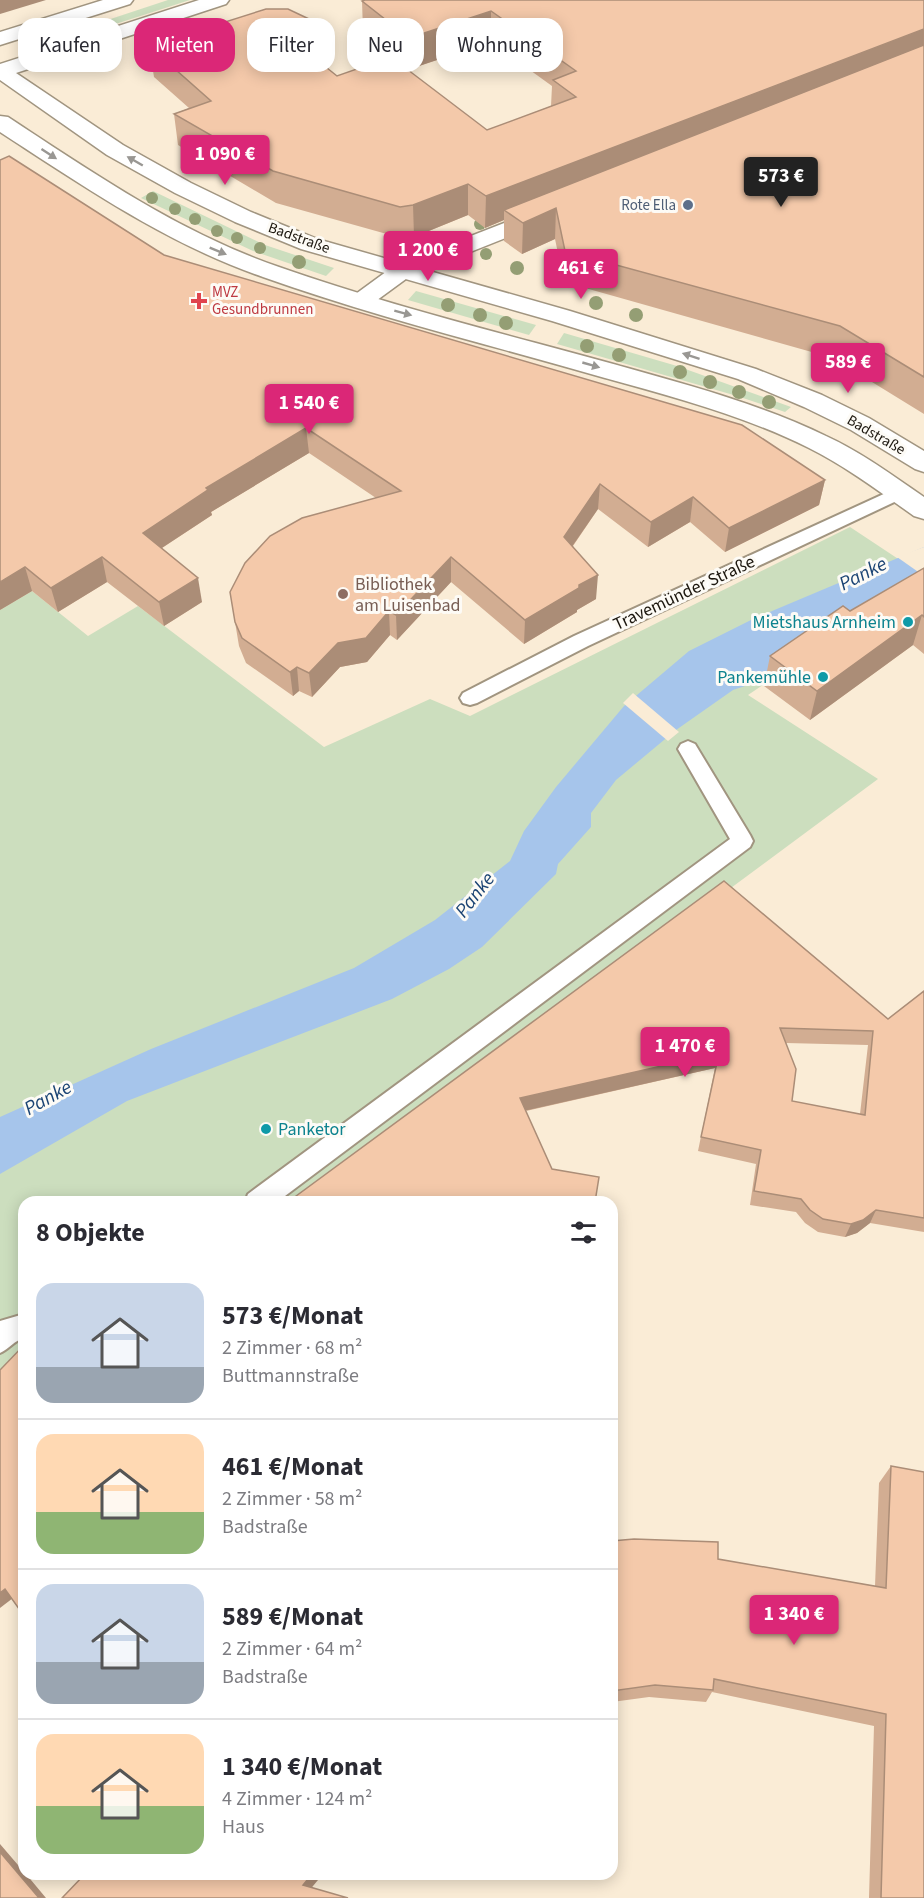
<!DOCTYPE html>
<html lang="de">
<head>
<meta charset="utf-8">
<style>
	:root { --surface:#fff; --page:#f7f7f7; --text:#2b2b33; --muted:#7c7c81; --line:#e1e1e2; --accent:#db2777 }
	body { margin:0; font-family:"Source Sans 3",sans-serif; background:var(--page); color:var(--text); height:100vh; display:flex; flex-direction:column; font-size:22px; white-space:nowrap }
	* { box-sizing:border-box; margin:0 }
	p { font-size:20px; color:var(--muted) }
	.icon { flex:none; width:33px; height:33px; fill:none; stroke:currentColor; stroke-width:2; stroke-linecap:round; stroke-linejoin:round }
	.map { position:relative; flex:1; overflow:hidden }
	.drawer { position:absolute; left:18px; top:1196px; width:600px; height:684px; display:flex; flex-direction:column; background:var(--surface); border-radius:18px; box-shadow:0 3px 15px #0003 }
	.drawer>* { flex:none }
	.top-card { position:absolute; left:18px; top:18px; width:600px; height:54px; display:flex; gap:12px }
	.price { position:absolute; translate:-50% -51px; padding:0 14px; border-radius:6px; background:var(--accent); color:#fff; font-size:20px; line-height:39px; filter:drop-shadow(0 2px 3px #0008) }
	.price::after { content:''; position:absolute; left:50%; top:36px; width:18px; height:14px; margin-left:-9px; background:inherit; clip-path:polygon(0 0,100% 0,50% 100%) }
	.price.on { background:#222; color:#fff }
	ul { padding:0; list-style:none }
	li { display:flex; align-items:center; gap:18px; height:150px; padding:0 18px }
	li+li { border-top:2px solid var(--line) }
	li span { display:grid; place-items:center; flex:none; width:168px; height:120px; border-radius:18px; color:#555 }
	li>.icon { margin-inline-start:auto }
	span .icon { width:72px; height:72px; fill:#fffc; stroke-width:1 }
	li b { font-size:26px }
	h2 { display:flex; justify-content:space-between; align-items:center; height:72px; padding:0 18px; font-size:26px }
	.pill { padding:0 21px; border-radius:18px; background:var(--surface); box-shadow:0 3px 15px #0003; font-size:21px; line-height:54px }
	.pill.on { background:var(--accent); color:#fff }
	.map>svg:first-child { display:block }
	.green { fill:#ccdebe }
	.water { fill:#a6c5eb }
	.pier { fill:#faecd6 }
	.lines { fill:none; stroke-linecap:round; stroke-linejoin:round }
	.lane-casing { stroke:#a19580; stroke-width:4 }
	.street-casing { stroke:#a19580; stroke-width:3 }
	.secondary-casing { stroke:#a19580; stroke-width:3 }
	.lane { fill:#fff; fill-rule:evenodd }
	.street { fill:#fff; fill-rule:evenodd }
	.secondary { fill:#fff; fill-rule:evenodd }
	.tree { fill:#949e74 }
	.wall { fill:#d2ad92; fill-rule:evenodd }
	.shaded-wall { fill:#ab8d77 }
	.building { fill:#f4c9aa; stroke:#ab8d77; stroke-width:1.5; fill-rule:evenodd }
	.oneway { fill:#999793 }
	.service-dot { fill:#5c6f8a; stroke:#fdfbf6; stroke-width:2 }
	.health-dot { fill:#e0444e; stroke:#fdfbf6; stroke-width:2 }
	.education-dot { fill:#8d6e63; stroke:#fdfbf6; stroke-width:2 }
	.culture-dot { fill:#0f9aa8; stroke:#fdfbf6; stroke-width:2 }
	.labels { text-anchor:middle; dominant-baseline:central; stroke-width:6; stroke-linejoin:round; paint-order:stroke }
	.far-service-label { font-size:15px; fill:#4e5e75; stroke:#fdfbf6; text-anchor:end }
	.far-street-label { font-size:15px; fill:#1c170f; stroke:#fdfbf6 }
	.far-health-label { font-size:15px; fill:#be3a42; stroke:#fdfbf6; text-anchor:start }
	.education-label { font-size:18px; fill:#785e54; stroke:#fdfbf6; text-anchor:start }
	.street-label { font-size:18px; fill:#1c170f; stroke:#fdfbf6 }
	.culture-label { font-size:18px; fill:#0d838f; stroke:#fdfbf6; text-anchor:end }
	.water-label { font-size:20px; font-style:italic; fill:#1b4474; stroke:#fdfbf6 }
</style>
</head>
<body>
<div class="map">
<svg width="924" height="1898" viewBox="0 0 924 1898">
	<rect width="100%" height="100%" fill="#faecd6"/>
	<g class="green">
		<polygon points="168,0 190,0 41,48 35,44"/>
		<polygon points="153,191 265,245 334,268 326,276 253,251 141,198"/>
		<polygon points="416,291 536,325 529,335 408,300"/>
		<polygon points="564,333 677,366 791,407 785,412 737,396 557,344"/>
		<polygon points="850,527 924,576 748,695 878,779 308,1201 24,1202 24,1374 0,1389 0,610 32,591 88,636 138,606 324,747 430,699 470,716"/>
	</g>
	<polygon class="water" points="924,547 924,592 778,675 733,690 676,730 616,780 591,813 591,827 558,864 556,874 482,947 449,969 392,999 127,1101 0,1174 0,1117 151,1049 354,968 435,920 510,861 524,831 556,787 624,706 689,651 751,620"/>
	<g class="pier">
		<polygon points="924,547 924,576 897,557"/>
		<polygon points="633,693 679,732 668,741 623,703"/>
	</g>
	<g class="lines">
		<defs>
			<g id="lane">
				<polygon points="899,487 905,489 908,493 905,497 588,646 477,703 470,705 463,703 460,698 463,693 574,636"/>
				<polygon points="688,741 695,744 750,835 753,841 750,847 277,1202 245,1202 248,1194 730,839 678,749 681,744"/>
				<path d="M24,1314V1338C15,1340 9,1349 0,1353V1321Z"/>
			</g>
			<polygon id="street" points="545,207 553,209 556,214 553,219 410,276 369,306 361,308 353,306 349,301 353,296 394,266"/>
			<g id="secondary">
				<polygon points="103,0 133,0 130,4 0,45 0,32"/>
				<polygon points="199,0 229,0 226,4 16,73 123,145 191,183 251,212 317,239 570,311 756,369 822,395 869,418 924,451 924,472 915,469 851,430 804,407 738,379 552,321 301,249 235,222 175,193 107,155 0,80 0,64"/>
				<path d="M0,116L8,117C95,174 180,233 279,267C390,306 505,334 617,365C688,385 760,404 826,436C861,452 892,475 924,497V519L914,516C880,492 847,467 809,448C745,416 674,397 605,378C491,345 375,317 263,277C167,244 85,187 0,132Z"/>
			</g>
		</defs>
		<use href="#lane" class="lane-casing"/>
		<use href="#street" class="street-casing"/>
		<use href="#secondary" class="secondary-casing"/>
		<use href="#lane" class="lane"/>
		<use href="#street" class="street"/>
		<use href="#secondary" class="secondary"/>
	</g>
	<g class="tree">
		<circle cx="189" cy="24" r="5"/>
		<circle cx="152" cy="198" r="6"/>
		<circle cx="175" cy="209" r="6"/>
		<circle cx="195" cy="219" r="6"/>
		<circle cx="480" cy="224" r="6"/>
		<circle cx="217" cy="231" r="6"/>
		<circle cx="237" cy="238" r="6"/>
		<circle cx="260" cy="248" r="6"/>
		<circle cx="486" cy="254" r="6"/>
		<circle cx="299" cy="262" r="7"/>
		<circle cx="517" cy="268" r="7"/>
		<circle cx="596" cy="303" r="7"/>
		<circle cx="448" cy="305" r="7"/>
		<circle cx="480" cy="315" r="7"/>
		<circle cx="636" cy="315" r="7"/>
		<circle cx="506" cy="323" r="7"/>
		<circle cx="587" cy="346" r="7"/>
		<circle cx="619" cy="355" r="7"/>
		<circle cx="680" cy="372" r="7"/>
		<circle cx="710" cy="382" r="7"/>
		<circle cx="739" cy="392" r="7"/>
		<circle cx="769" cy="402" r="7"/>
	</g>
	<g class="wall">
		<polygon points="924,0 924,414 833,358 564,282 555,239 522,254 504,241 504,220 485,228 468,215 414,237 401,238 276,203 178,145 174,114 189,108 154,77 149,46 309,19 311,50 310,54 337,76 487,130 551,106 552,86 491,42 410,69 363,31 362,1"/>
		<polygon points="164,255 825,480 819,505 725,552 690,522 648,547 598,509 573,546 596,599 577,610 577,612 524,644 451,582 397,640 390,635 367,662 340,667 312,697 299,691 293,696 246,663 239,646 230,592 376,498 309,453 211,512 212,515 162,548 202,602 164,626 107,582 58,612 32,591 0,610"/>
		<polygon points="924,568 924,654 913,645 810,720 764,686 770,656 850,611"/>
		<path d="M724,881L888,1019L924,991V1232L870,1223L857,1233L845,1237L818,1232L805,1223L796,1212L750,1205L756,1164L698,1151L715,1068L526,1111ZM786,1043L868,1045L860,1114L792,1101Z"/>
		<polygon points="891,1466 924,1898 869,1898 874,1726 712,1692 706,1702 649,1697 612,1702 612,1541 875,1586 879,1483"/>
	</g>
	<g class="shaded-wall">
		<polygon points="0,0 46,0 0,14"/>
		<polygon points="491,11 491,42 410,69 409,38"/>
		<polygon points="309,19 311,50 303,78 301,47"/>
		<polygon points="924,29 924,57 504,210 504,220 485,228 486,196"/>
		<polygon points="468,184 468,215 414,237 413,205"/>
		<polygon points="556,208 555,239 522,254 523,223"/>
		<polygon points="306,428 309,453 211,512 212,515 148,557 143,533 206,488"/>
		<polygon points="825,480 819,505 725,552 729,528"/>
		<polygon points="600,484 598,509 562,561 564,537"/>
		<polygon points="693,497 690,522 648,547 651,522"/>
		<polygon points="102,557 107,582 58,612 51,588"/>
		<polygon points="451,557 451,582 397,640 396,615"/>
		<polygon points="25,567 32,591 0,610 0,582"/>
		<polygon points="598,575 596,599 577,610 577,612 524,644 525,620 579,585"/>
		<polygon points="198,578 202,602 164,626 159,602"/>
		<polygon points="389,611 390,635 367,662 340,667 312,697 309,673 338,643"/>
		<polygon points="922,615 913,645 810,720 817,691"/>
		<polygon points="297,667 299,691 293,696 290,672"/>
		<polygon points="719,1053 715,1068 519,1112 520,1098"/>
		<polygon points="876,1210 870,1223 857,1233 845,1237 851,1224"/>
		<polygon points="5,1589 13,1598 0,1608 0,1593"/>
		<polygon points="0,1844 24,1872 24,1874 26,1874 46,1898 39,1898 0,1852"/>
		<polygon points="312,1874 323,1874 308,1892 303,1885"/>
	</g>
	<g class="building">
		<polygon points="365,0 924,0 924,29 486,196 468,184 413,205 400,207 273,171 174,114 211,101 149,46 266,9 288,9 309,19 301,47 337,76 391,57 487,130 576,97 553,80 576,71 491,11 409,38 362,1"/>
		<polygon points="924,45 924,377 840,326 565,251 556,208 523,223 504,210"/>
		<polygon points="9,156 164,255 742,425 825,480 729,528 693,497 651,522 600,484 564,537 598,575 579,585 579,588 525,620 451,557 396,615 389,611 366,638 338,643 309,673 297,667 290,672 242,638 235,622 230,592 245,563 270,536 302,518 401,491 306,428 206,488 208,490 143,533 198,578 159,602 102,557 51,588 25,567 0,582 0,160"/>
		<polygon points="924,568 924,617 922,615 817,691 770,656 843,606 850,611"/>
		<path d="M724,881L888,1019L924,991V1218L876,1210L863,1220L851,1224L823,1219L810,1210L801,1199L754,1191L761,1150L701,1137L719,1053L520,1098L552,1169L599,1177L595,1202H288ZM780,1028L873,1031L865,1115L792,1101L796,1069Z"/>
		<polygon points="24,1345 24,1616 5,1589 0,1593 0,1370"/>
		<polygon points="891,1466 924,1472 924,1898 881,1898 886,1714 714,1679 713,1690 655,1685 612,1691 612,1541 634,1539 718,1542 718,1559 886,1588"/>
		<polygon points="0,1852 39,1898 0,1898"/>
		<polygon points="85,1874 312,1874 303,1885 348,1898 62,1898"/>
	</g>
	<defs><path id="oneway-solid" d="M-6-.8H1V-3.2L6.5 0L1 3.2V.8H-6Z" transform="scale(1.5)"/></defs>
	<g class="oneway">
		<use href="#oneway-solid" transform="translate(49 154) rotate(33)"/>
		<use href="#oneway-solid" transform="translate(135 161) rotate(-150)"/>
		<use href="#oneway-solid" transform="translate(218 251) rotate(22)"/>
		<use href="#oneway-solid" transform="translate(403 313) rotate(15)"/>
		<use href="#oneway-solid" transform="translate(691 356) rotate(-162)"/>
		<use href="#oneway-solid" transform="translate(591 365) rotate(16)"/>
	</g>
	<circle class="service-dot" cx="688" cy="205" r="6"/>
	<path class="health-dot" d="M196 292h6v6h6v6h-6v6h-6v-6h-6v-6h6z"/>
	<circle class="education-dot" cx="343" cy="594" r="6"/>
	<g class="culture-dot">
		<circle cx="908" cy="622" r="6"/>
		<circle cx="823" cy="677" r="6"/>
		<circle cx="266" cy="1129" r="6"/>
	</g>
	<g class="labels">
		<g class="far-service-label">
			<text x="676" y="205">Rote Ella</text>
		</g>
		<g class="far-street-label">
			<text transform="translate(299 238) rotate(20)">Badstraße</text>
			<text transform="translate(876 435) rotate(30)">Badstraße</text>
		</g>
		<g class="far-health-label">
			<text x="212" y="292">MVZ<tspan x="212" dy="17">Gesundbrunnen</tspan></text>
		</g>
		<g class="education-label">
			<text x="355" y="584">Bibliothek<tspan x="355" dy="21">am Luisenbad</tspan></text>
		</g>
		<g class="street-label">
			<text transform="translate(684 593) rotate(-25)">Travemünder Straße</text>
		</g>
		<g class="culture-label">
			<text x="896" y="622">Mietshaus Arnheim</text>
			<text x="811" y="677">Pankemühle</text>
			<text x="278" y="1129" text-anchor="start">Panketor</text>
		</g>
		<g class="water-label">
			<text transform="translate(863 574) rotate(-27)">Panke</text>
			<text transform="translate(475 895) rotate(-52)">Panke</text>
			<text transform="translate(48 1098) rotate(-29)">Panke</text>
		</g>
	</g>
</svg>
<b class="price" style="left:225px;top:186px">1 090 €</b>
<b class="price on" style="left:781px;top:208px">573 €</b>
<b class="price" style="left:428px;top:282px">1 200 €</b>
<b class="price" style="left:581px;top:300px">461 €</b>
<b class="price" style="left:848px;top:394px">589 €</b>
<b class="price" style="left:309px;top:435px">1 540 €</b>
<b class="price" style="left:685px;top:1078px">1 470 €</b>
<b class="price" style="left:794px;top:1646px">1 340 €</b>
<div class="top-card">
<a class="pill">Kaufen</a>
<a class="pill on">Mieten</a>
<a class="pill">Filter</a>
<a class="pill">Neu</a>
<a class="pill">Wohnung</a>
</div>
<section class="drawer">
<h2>8 Objekte<svg class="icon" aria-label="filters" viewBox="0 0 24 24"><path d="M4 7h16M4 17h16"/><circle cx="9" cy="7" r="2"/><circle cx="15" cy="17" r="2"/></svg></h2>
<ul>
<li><span style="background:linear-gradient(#c9d6e8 70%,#9aa5b1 0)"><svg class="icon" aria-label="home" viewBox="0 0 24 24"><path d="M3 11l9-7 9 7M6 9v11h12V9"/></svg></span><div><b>573 €/Monat</b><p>2 Zimmer · 68 m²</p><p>Buttmannstraße</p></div></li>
<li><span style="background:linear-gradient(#ffd9b3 65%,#8fb573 0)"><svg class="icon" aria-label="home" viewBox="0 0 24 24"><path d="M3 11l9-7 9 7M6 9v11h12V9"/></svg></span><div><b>461 €/Monat</b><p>2 Zimmer · 58 m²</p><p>Badstraße</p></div></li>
<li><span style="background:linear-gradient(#c9d6e8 65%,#9aa5b1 0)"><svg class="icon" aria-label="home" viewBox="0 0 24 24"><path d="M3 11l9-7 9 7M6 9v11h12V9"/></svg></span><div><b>589 €/Monat</b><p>2 Zimmer · 64 m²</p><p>Badstraße</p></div></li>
<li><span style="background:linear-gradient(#ffd9b3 60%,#8fb573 0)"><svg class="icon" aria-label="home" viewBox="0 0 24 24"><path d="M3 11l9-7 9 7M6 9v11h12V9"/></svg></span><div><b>1 340 €/Monat</b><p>4 Zimmer · 124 m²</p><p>Haus</p></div></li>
</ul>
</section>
</div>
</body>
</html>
